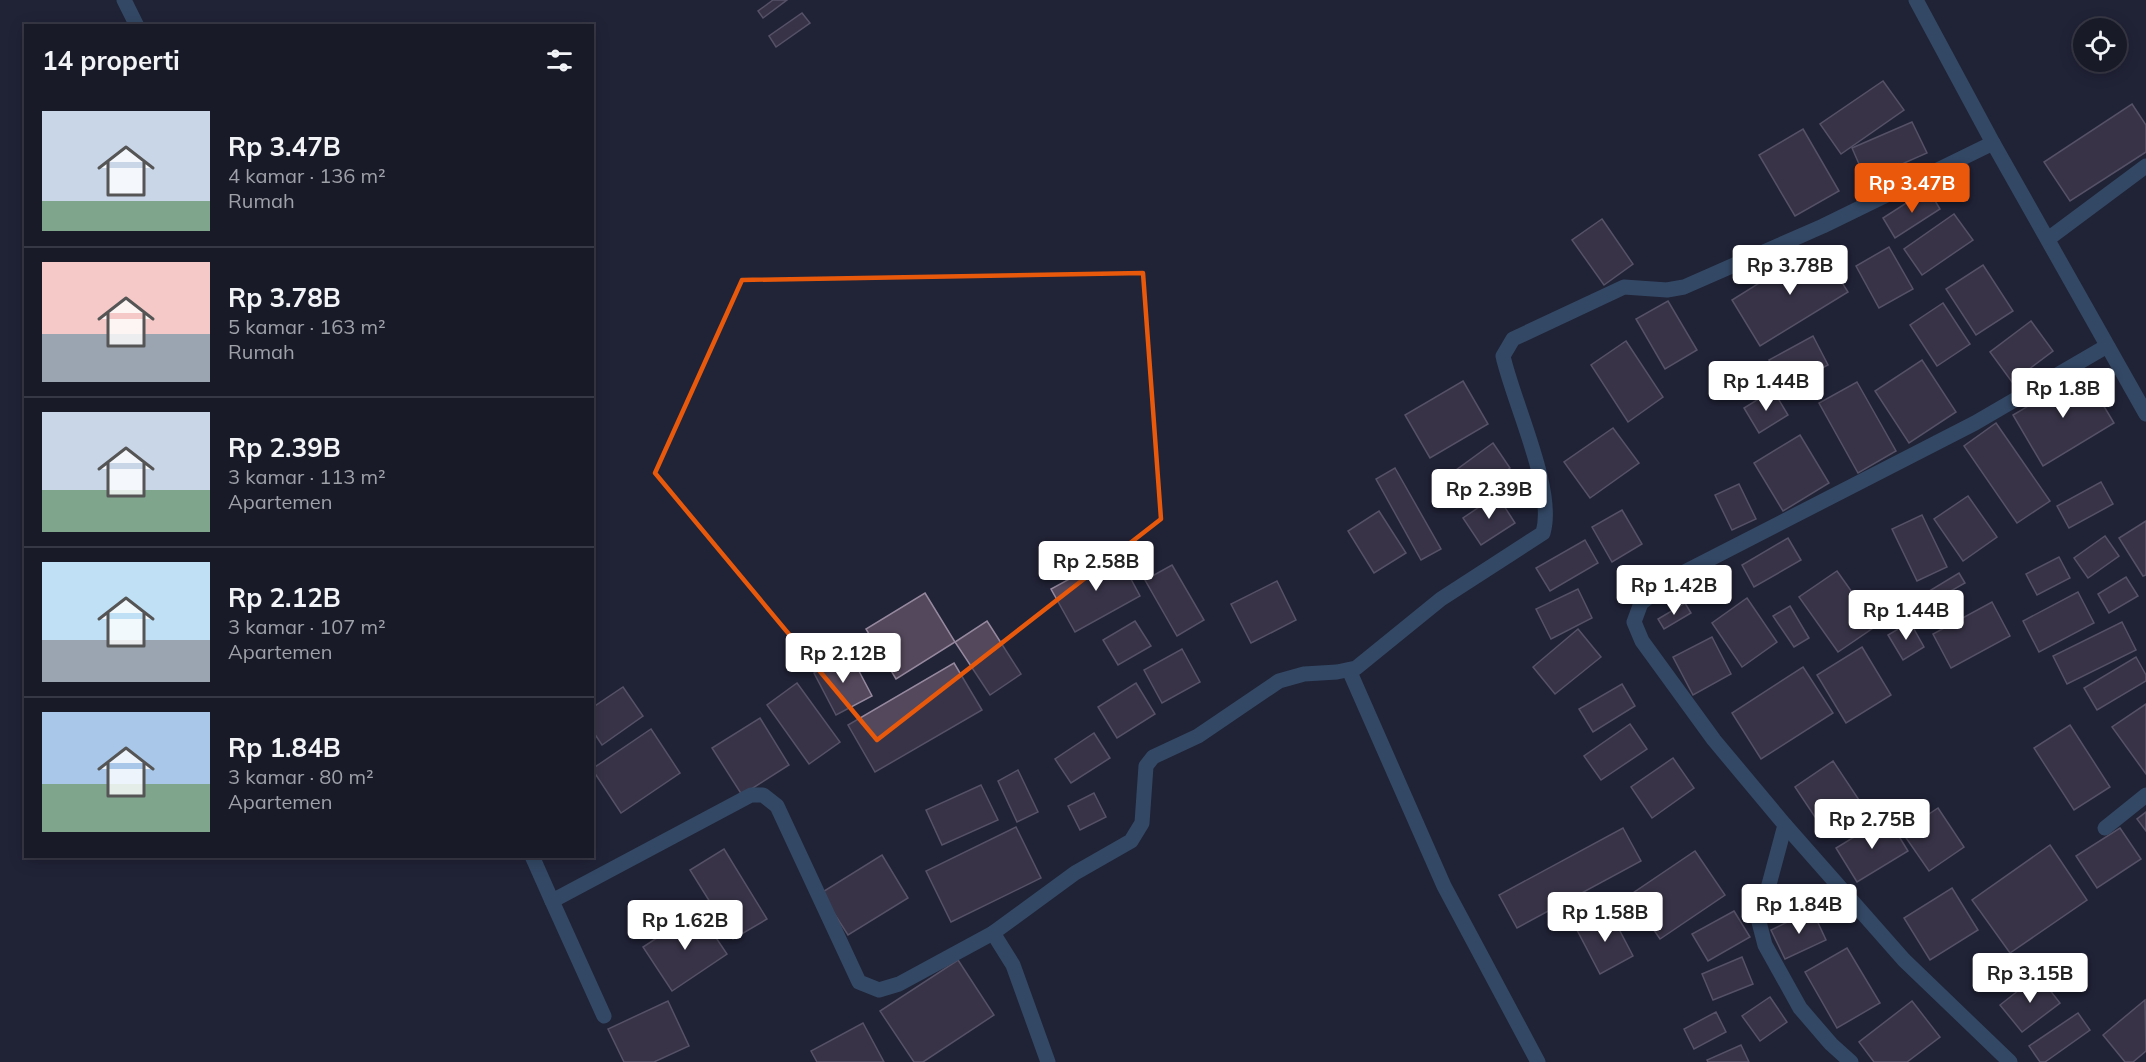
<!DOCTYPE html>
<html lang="id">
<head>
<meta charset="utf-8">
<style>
	:root { --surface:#191a28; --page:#262734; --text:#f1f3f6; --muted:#9fa1a8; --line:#373845; --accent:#ea580c }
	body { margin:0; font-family:Mulish,sans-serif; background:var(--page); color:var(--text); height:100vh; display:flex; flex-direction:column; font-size:22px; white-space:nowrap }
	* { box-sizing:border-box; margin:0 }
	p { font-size:20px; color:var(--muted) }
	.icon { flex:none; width:33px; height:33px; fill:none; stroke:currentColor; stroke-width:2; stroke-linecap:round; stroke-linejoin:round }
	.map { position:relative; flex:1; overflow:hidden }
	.drawer { position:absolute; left:24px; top:24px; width:570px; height:834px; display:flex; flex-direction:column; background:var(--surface); border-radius:0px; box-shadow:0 3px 15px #0003,0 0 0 2px var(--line) }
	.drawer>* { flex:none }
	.fabs { position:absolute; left:2073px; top:18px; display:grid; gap:12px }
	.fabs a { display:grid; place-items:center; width:54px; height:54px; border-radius:50%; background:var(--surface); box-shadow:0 3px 15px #0003,0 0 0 2px var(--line); font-size:30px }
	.price { position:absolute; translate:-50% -51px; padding:0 14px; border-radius:6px; background:#fff; color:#222; font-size:20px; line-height:39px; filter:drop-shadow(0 2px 3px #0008) }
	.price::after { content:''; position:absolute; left:50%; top:36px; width:18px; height:14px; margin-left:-9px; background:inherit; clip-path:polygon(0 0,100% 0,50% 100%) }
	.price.selected { background:var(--accent); color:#fff }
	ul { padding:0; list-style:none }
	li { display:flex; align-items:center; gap:18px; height:150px; padding:0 18px }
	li+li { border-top:2px solid var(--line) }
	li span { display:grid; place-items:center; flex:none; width:168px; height:120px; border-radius:0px; color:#555 }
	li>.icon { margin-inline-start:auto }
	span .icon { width:72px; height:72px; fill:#fffc; stroke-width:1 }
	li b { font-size:26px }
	h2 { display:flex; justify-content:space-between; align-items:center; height:72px; padding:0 18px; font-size:26px }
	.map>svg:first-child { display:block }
	.building { fill:#54485c; stroke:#96899f; stroke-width:1.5 }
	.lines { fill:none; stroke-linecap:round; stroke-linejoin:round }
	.minor { stroke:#4a779d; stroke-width:15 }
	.marked { fill:none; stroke:#e8590c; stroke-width:4.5; stroke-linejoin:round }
</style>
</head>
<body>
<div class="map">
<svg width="2146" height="1062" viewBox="0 0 2146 1062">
	<rect width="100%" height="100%" fill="#212336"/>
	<g class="building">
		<polygon points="773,0 787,0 763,18 758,11"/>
		<polygon points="802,13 810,23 776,47 769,36"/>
		<polygon points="1883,81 1904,110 1841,154 1820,124"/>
		<polygon points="2132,104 2146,125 2146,152 2070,201 2044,162"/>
		<polygon points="1912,122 1927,153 1866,180 1852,148"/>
		<polygon points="1803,129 1839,191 1795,216 1759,155"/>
		<polygon points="1928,189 1940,209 1895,238 1883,218"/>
		<polygon points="1954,214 1973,240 1922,275 1904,249"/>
		<polygon points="1602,219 1633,264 1604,285 1572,240"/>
		<polygon points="1819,246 1848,292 1760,346 1732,300"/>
		<polygon points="1889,247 1913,289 1879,308 1856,266"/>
		<polygon points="1983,265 2013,311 1976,335 1946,289"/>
		<polygon points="1668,301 1697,350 1665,369 1636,319"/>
		<polygon points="1943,303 1970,344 1937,366 1910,325"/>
		<polygon points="2031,321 2053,351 2012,382 1990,352"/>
		<polygon points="1813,336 1828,365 1785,388 1769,360"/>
		<polygon points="1626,341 1663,397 1628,422 1591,365"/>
		<polygon points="1922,360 1956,412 1909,443 1875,391"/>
		<polygon points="2084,373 2114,423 2043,466 2013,415"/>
		<polygon points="1463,381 1488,424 1430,458 1405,415"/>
		<polygon points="1857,382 1896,451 1858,473 1819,403"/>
		<polygon points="1773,390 1788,415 1759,433 1744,408"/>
		<polygon points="1996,423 2050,501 2017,523 1964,446"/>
		<polygon points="1613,428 1639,463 1590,498 1564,462"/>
		<polygon points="1800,435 1829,483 1783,511 1754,463"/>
		<polygon points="1493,443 1510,468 1458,506 1441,481"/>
		<polygon points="1395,468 1441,549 1421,560 1376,479"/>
		<polygon points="2101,482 2113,504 2069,528 2057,506"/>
		<polygon points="1739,484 1756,519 1732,530 1715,495"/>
		<polygon points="1497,495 1515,523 1481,545 1463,518"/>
		<polygon points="1968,496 1997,537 1963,561 1934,519"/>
		<polygon points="1622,510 1642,544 1612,562 1592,527"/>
		<polygon points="1379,511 1406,553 1374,573 1348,531"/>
		<polygon points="1922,515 1947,567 1917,581 1892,529"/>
		<polygon points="2146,521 2146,575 2143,576 2119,538"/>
		<polygon points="2105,536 2119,556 2088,578 2074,558"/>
		<polygon points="1788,538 1801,560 1754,587 1742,565"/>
		<polygon points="1585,540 1598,563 1550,591 1536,568"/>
		<polygon points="1117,553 1140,596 1075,632 1051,589"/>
		<polygon points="2059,557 2070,578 2037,595 2026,574"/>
		<polygon points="1172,565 1204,620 1177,636 1145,580"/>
		<polygon points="1837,571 1876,626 1838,652 1799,597"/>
		<polygon points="1959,573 1965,583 1926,605 1921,596"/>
		<polygon points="2126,577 2138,596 2109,613 2098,594"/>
		<polygon points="1277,581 1296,620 1251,643 1231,604"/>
		<polygon points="1578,589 1592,618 1551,639 1536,609"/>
		<polygon points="2078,592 2094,623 2039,652 2023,621"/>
		<polygon points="925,593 955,642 896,679 866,629"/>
		<polygon points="1747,598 1777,642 1742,667 1712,623"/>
		<polygon points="1992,602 2010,636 1951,668 1933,634"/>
		<polygon points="1685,603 1691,613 1664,629 1658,619"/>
		<polygon points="1790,606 1809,638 1794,647 1773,616"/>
		<polygon points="987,621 1021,674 990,695 955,642"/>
		<polygon points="1135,621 1151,646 1118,665 1103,640"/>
		<polygon points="1910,622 1924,647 1903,660 1888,635"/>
		<polygon points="2122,622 2136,650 2067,684 2053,656"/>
		<polygon points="1578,629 1601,657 1555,694 1533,667"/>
		<polygon points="1712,637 1731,674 1693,695 1673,657"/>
		<polygon points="1862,647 1891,695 1846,723 1817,675"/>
		<polygon points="1182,649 1200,682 1162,703 1144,670"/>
		<polygon points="850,654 872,696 836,715 814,673"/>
		<polygon points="2136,657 2146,675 2146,681 2097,710 2084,688"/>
		<polygon points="954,663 982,710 875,772 848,725"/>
		<polygon points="1803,667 1833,713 1761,759 1732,713"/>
		<polygon points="797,683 840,742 809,764 767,705"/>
		<polygon points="1136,683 1155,714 1117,738 1098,707"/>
		<polygon points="1622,684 1635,706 1593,732 1579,709"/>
		<polygon points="623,687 643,716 602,745 592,730 592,708"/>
		<polygon points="2146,704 2146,774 2112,727"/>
		<polygon points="760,718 789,765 742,795 712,748"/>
		<polygon points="1630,724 1647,749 1601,780 1584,756"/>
		<polygon points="2070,725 2110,787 2074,810 2034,748"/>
		<polygon points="651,729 680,773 621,813 592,769"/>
		<polygon points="1094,733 1110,758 1071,783 1055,759"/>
		<polygon points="1673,758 1694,788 1652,818 1631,787"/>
		<polygon points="1833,761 1863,806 1825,832 1795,787"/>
		<polygon points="1018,770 1038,812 1017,822 998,781"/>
		<polygon points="981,785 998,820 942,845 926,810"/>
		<polygon points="1094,793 1106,817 1080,830 1068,806"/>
		<polygon points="1938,808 1964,847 1929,871 1902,832"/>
		<polygon points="2146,812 2146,831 2137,819"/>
		<polygon points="1887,817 1908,851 1857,882 1836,848"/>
		<polygon points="1016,827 1041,878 951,922 926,871"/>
		<polygon points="1623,828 1641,861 1517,928 1499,895"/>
		<polygon points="2120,828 2141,859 2097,888 2076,856"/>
		<polygon points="2050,845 2087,900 2010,953 1972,900"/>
		<polygon points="724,849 767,919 733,939 690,870"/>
		<polygon points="1695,851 1725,895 1660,939 1630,895"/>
		<polygon points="882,855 908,898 848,935 821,893"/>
		<polygon points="1952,888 1978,930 1930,960 1904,918"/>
		<polygon points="1812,910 1826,940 1785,959 1771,930"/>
		<polygon points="698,911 727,954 672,991 643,947"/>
		<polygon points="1734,911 1750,937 1708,961 1692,934"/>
		<polygon points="1610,912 1633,956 1600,974 1577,930"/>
		<polygon points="1847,948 1880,1003 1837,1028 1805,972"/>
		<polygon points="1742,957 1753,984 1713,1000 1702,974"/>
		<polygon points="958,960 994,1015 923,1062 914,1062 880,1011"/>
		<polygon points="2038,975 2060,1003 2022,1032 2000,1005"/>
		<polygon points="1770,997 1787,1022 1760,1041 1742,1016"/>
		<polygon points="2145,1000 2146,1051 2133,1062 2125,1062 2103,1035"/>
		<polygon points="668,1001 689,1046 654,1062 624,1062 608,1029"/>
		<polygon points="1912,1001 1940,1037 1907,1062 1874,1062 1859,1042"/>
		<polygon points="1716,1012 1726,1032 1694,1049 1684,1029"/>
		<polygon points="2078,1013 2090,1030 2045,1062 2040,1062 2029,1046"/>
		<polygon points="863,1023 884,1062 817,1062 811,1051"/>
		<polygon points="1741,1045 1749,1062 1708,1062 1707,1060"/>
	</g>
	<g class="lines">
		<g class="minor">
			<polyline points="124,0 137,26"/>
			<polyline points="1916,0 1993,143 2146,414"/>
			<polyline points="2048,239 2146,166"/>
			<polyline points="1349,670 1444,886 1538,1062"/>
			<polyline points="1785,825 1904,960 2010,1062"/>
			<polyline points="2105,828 2146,795"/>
			<path d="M532,856L552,901L751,795H763L777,806L859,982L879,990L899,984L993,933L1075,873L1131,841L1142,823L1146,766L1153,757L1198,736L1279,681L1304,674L1337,672L1356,668L1441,599L1543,533C1556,490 1513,402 1503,356L1513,339L1624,287L1667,290L1684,287L1823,226L1993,143"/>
			<polyline points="552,901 604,1016"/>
			<polyline points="993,933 1013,965 1048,1062"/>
			<polyline points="1851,1062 1831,1044 1800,1008 1765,945 1759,922 1785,825 1714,740 1642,641 1634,622 1641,603 1673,578 1975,423 2107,346"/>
		</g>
	</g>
	<path d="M0 0H2146V1062H0ZM1143,273L1161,519L877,740L655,473L742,280Z" fill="#212336" fill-opacity=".55" fill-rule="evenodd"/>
	<path class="marked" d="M1143,273L1161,519L877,740L655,473L742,280Z"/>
</svg>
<div class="fabs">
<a><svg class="icon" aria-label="locate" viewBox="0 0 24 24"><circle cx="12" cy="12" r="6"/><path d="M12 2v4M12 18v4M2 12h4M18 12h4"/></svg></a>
</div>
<b class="price selected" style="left:1912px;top:214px">Rp 3.47B</b>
<b class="price" style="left:1790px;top:296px">Rp 3.78B</b>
<b class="price" style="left:1766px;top:412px">Rp 1.44B</b>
<b class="price" style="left:2063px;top:419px">Rp 1.8B</b>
<b class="price" style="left:1489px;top:520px">Rp 2.39B</b>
<b class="price" style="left:1096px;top:592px">Rp 2.58B</b>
<b class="price" style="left:1674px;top:616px">Rp 1.42B</b>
<b class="price" style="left:1906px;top:641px">Rp 1.44B</b>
<b class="price" style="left:843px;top:684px">Rp 2.12B</b>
<b class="price" style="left:1872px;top:850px">Rp 2.75B</b>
<b class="price" style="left:1799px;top:935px">Rp 1.84B</b>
<b class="price" style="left:1605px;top:943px">Rp 1.58B</b>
<b class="price" style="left:685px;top:951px">Rp 1.62B</b>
<b class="price" style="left:2030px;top:1004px">Rp 3.15B</b>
<section class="drawer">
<h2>14 properti<svg class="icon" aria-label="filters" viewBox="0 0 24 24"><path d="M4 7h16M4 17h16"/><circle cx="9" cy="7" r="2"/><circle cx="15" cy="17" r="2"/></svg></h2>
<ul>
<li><span style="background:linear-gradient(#c9d6e8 75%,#7fa58c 0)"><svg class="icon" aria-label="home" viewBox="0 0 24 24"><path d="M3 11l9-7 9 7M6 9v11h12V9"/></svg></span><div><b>Rp 3.47B</b><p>4 kamar · 136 m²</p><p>Rumah</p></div></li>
<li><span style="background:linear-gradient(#f6c9c9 60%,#9aa5b1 0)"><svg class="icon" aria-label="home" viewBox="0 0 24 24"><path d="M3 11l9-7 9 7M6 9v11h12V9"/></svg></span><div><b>Rp 3.78B</b><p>5 kamar · 163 m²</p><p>Rumah</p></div></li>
<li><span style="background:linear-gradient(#c9d6e8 65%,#7fa58c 0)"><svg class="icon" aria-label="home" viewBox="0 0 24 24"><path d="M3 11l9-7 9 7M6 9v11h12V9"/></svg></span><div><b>Rp 2.39B</b><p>3 kamar · 113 m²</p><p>Apartemen</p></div></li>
<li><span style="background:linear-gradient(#bfe0f5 65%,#9aa5b1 0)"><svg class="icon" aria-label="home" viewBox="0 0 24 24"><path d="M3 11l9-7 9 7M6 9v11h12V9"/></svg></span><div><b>Rp 2.12B</b><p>3 kamar · 107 m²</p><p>Apartemen</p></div></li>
<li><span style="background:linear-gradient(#a9c7e8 60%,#7fa58c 0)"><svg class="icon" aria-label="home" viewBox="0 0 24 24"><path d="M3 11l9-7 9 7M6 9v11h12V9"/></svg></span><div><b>Rp 1.84B</b><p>3 kamar · 80 m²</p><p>Apartemen</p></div></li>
</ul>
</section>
</div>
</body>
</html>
